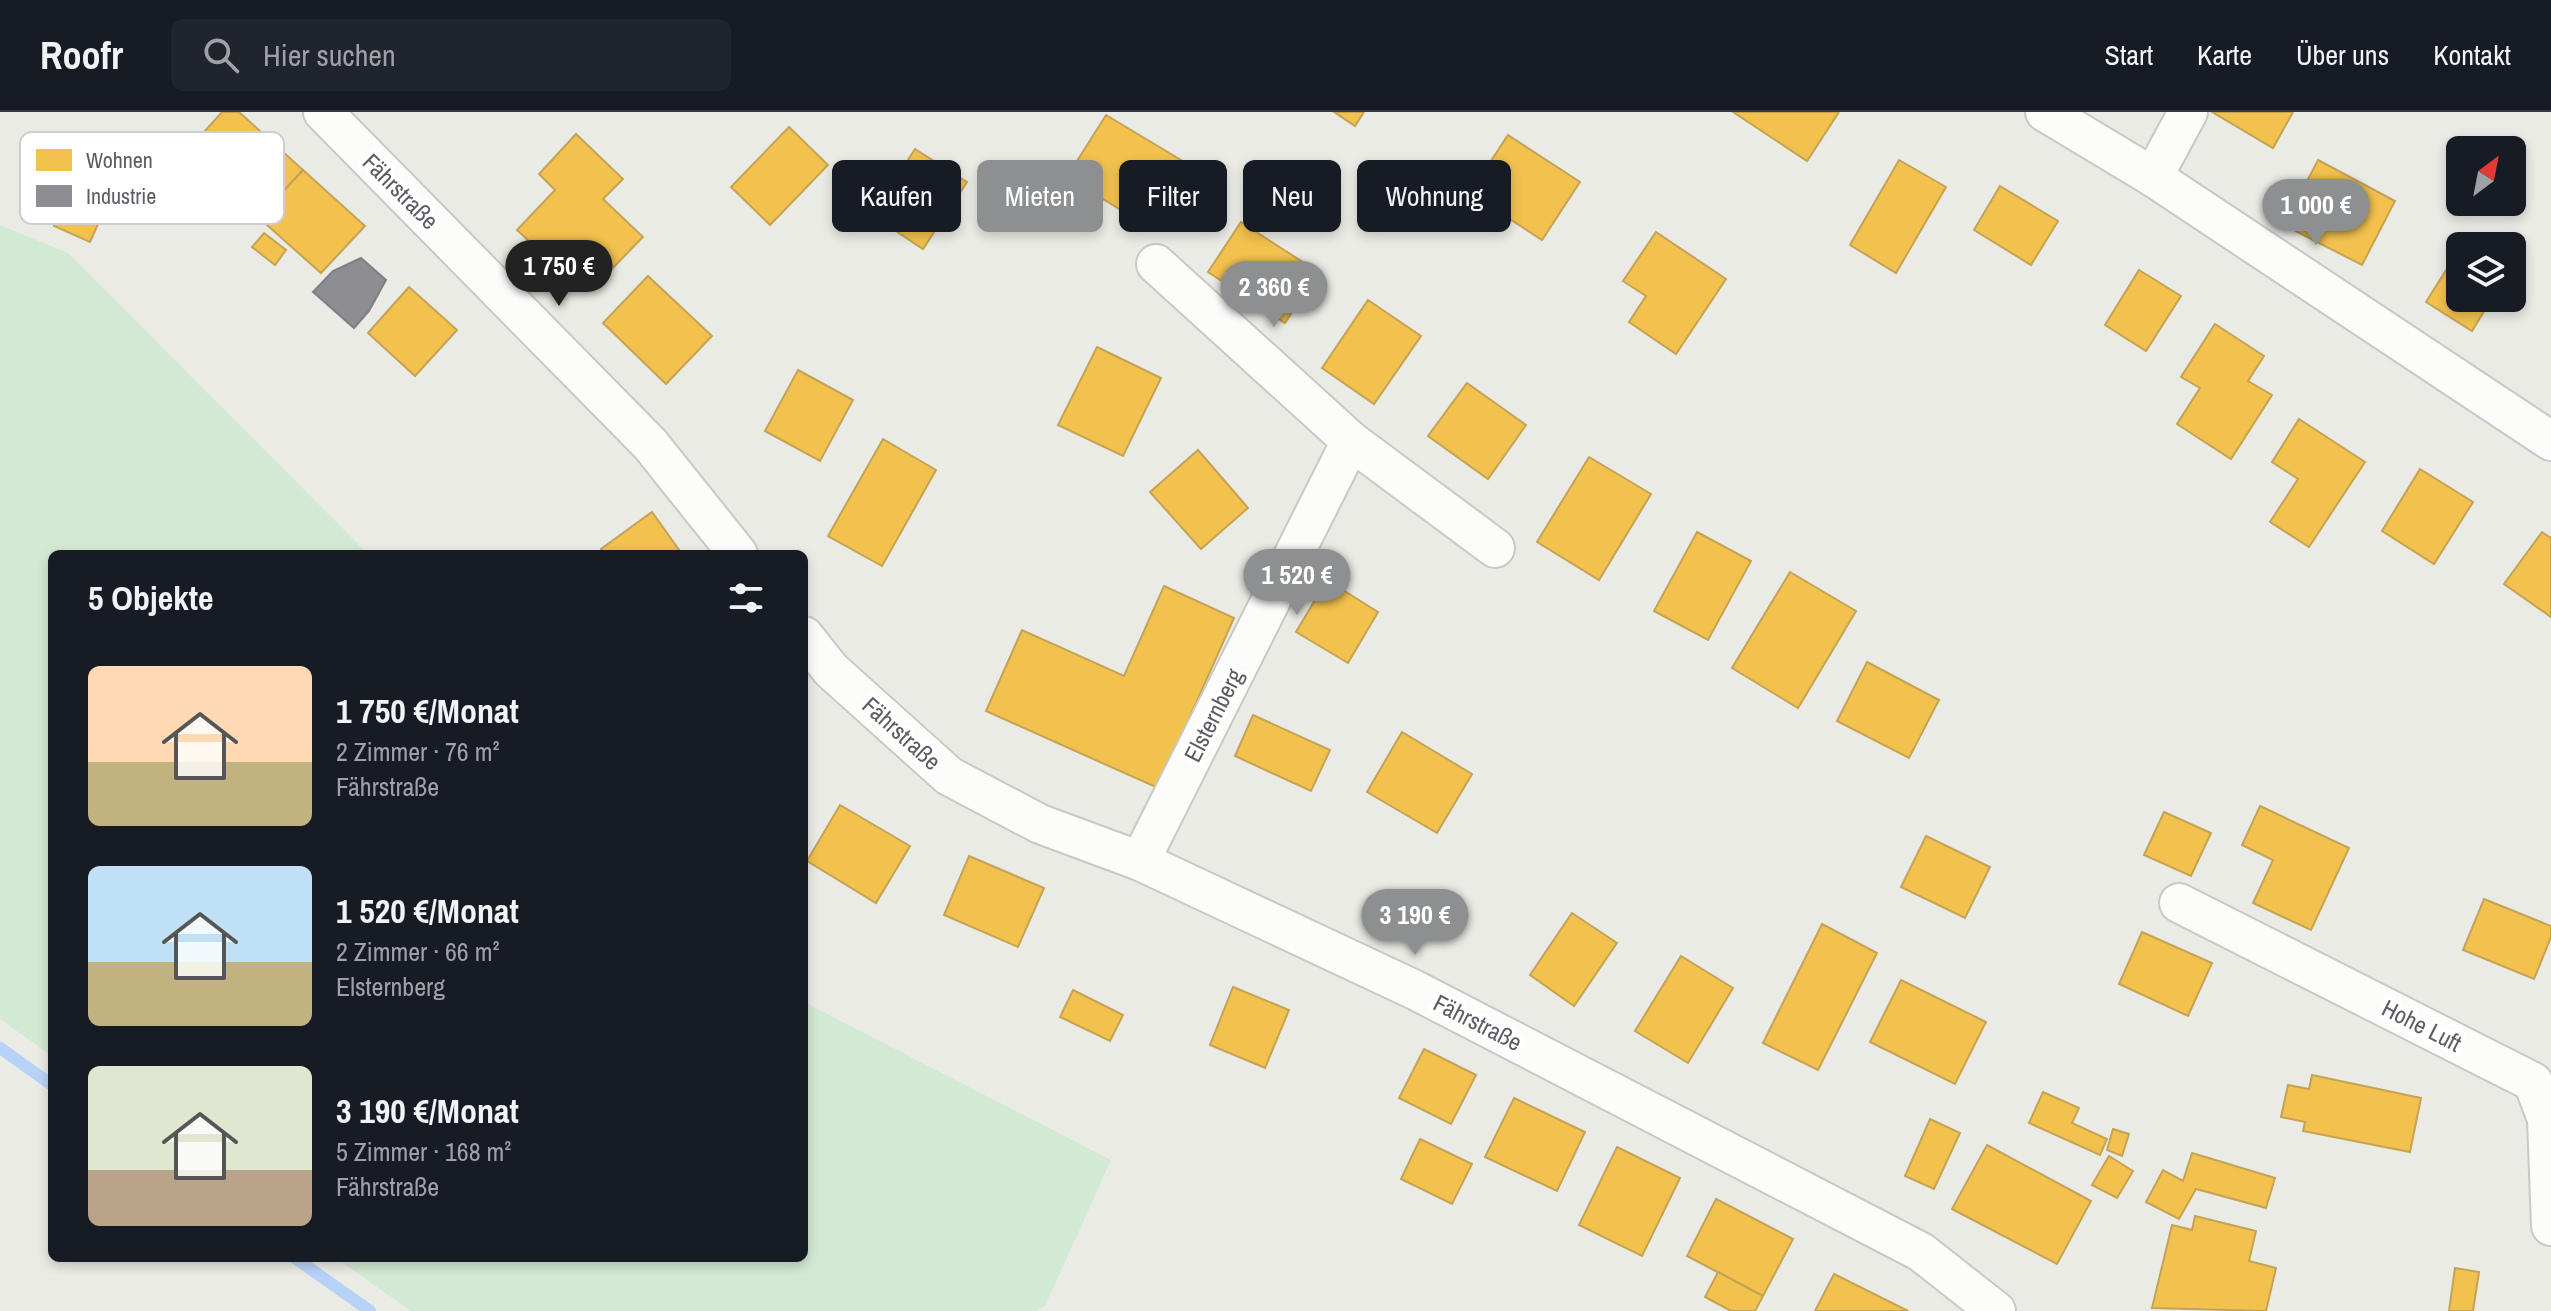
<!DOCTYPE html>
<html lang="de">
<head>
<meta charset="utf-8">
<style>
	:root { --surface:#171b24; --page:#20242c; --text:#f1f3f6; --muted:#9ea1a6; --line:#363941; --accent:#8d8f91 }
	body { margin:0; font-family:"Archivo Narrow",sans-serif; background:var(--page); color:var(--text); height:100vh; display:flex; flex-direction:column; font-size:30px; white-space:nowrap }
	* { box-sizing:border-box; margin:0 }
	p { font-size:26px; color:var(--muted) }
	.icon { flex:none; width:44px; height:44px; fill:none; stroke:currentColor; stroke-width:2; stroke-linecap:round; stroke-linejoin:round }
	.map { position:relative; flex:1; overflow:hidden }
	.details { position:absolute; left:48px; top:438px; width:760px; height:712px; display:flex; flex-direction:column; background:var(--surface); border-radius:12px; box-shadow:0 4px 12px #0003 }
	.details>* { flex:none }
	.top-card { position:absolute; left:832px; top:48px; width:760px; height:72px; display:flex; gap:16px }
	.needle { width:52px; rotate:32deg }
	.controls { position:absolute; left:2446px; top:24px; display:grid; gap:16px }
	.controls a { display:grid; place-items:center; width:80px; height:80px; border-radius:12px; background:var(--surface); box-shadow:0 4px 12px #0003; font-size:40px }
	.price { position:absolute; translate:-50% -68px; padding:0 18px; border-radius:28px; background:var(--accent); color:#fff; font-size:26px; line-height:52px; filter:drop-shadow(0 2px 4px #0008) }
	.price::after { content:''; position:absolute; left:50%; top:48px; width:24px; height:18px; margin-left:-12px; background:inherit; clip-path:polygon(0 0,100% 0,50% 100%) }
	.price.active { background:#222; color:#fff }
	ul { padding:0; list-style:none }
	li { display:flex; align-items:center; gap:24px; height:200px; padding:0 40px }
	li span { display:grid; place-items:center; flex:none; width:224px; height:160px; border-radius:12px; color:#555 }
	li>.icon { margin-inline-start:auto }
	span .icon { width:96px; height:96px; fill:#fffc; stroke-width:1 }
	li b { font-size:34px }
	h2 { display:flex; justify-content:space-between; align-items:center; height:96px; padding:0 40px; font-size:34px }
	.tag { padding:0 28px; border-radius:12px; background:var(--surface); box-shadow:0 4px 12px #0003; font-size:28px; line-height:72px }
	.tag.active { background:var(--accent); color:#fff }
	header { display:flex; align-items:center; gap:48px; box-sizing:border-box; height:112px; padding:0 40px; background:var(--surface); border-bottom:2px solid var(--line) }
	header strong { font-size:38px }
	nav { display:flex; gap:44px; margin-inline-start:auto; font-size:28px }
	.search { width:560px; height:72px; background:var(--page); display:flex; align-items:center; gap:20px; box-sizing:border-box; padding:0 28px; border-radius:12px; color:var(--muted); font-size:30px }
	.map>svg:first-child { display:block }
	.green { fill:#d2e9d3 }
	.homes { fill:#f2c14e; stroke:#c5a355; stroke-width:2 }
	.industry { fill:#8d8d92; stroke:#7e7f84; stroke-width:2 }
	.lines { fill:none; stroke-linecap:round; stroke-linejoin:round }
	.stream { stroke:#b8d2f7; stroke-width:12 }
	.street-casing { stroke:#c8c9c7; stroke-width:42 }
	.street { stroke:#fcfcfb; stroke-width:38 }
	.labels { text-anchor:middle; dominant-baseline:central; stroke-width:8; stroke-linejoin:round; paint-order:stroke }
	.street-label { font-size:24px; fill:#5b5d64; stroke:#fff }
	.key { fill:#fff; stroke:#ceced0; stroke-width:2 }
	.key-label { font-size:22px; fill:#5b5d64 }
</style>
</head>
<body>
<header>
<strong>Roofr</strong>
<div class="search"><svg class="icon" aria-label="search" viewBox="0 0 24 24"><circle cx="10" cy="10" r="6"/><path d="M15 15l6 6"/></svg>Hier suchen</div>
<nav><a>Start</a><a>Karte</a><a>Über uns</a><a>Kontakt</a></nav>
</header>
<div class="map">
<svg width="2551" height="1199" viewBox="0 0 2551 1199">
	<rect width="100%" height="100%" fill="#ebebe5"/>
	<g class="green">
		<polygon points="0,113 68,141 368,442 52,442 52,944 0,907"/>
		<polygon points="804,890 1111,1048 1045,1194 1035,1199 411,1199 336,1146 804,1146"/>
	</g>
	<g class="homes">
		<polygon points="222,0 239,0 303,58 259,106 241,89 226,105 207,88 222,72 186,40"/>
		<polygon points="1334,0 1364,0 1355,14"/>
		<polygon points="1733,0 1839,0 1807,49"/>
		<polygon points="2212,0 2293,0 2273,36"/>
		<polygon points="1106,3 1181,48 1142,111 1067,65"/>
		<polygon points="789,15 828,53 770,113 731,75"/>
		<polygon points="576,22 623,67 603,87 643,125 604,165 578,140 560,158 517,118 555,78 539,62"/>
		<polygon points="1508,23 1580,70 1542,128 1470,81"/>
		<polygon points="915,37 967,70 923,137 872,103"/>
		<polygon points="1899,48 1946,75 1896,161 1850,133"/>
		<polygon points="2318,48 2395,89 2362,153 2284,113"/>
		<polygon points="303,58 365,114 321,161 259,106"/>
		<polygon points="2000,74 2058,109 2031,153 1974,118"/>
		<polygon points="63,94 99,110 90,130 54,114"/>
		<polygon points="1241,110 1318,160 1285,211 1208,160"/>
		<polygon points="1656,120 1726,167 1676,242 1629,210 1646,184 1623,169"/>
		<polygon points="264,121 286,138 275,153 252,135"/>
		<polygon points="2468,124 2485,134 2461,134"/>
		<polygon points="2460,136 2460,186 2492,186 2472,219 2426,190"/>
		<polygon points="2139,158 2181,184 2146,239 2105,213"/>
		<polygon points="648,164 712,224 666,272 603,211"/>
		<polygon points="409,175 457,218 415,264 368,221"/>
		<polygon points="1368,188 1421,224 1374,292 1322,256"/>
		<polygon points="2215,212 2264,244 2248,269 2272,283 2231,347 2177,312 2200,276 2181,265"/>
		<polygon points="1097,235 1161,266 1123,344 1058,313"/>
		<polygon points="798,258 853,288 820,349 765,319"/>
		<polygon points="1467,271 1526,313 1488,367 1428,324"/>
		<polygon points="2299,307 2365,350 2309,435 2270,410 2298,367 2272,350"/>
		<polygon points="883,327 936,358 882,454 828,424"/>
		<polygon points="1198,338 1248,396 1201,437 1150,380"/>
		<polygon points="1589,345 1651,382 1599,468 1537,430"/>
		<polygon points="2420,357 2473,390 2434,452 2382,419"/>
		<polygon points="652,400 682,442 605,442 601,437"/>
		<polygon points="1697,420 1751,449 1708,528 1654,499"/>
		<polygon points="2542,420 2551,426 2551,505 2504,472"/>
		<polygon points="1790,460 1856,499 1798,596 1732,556"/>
		<polygon points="1327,468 1378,500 1348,551 1296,520"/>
		<polygon points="1164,474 1234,506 1158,676 986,599 1022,518 1124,564"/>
		<polygon points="1867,550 1939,588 1909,646 1837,609"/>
		<polygon points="1253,603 1330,638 1311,679 1235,644"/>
		<polygon points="1402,620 1472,662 1437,721 1367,680"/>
		<polygon points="840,693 910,734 876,791 807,749"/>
		<polygon points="2260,694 2349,736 2311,818 2253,791 2273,748 2242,733"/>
		<polygon points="2164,700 2211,721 2191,764 2144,743"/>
		<polygon points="1926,724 1990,755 1965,806 1901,775"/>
		<polygon points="969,744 1044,776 1018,835 944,803"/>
		<polygon points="2484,787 2551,814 2551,825 2534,867 2463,838"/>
		<polygon points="1572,801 1617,831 1574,894 1530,863"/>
		<polygon points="1822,812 1877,841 1818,958 1763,931"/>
		<polygon points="2142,820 2212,851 2188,904 2119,872"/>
		<polygon points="1681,844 1733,876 1688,951 1635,919"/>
		<polygon points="1901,868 1986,910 1955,972 1870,930"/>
		<polygon points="1233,875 1289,898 1265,956 1210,933"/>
		<polygon points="1073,878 1123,903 1110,929 1060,905"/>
		<polygon points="1424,937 1476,963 1451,1012 1399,986"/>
		<polygon points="2312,963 2421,986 2410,1040 2303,1019 2305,1010 2281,1005 2288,973 2309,977"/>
		<polygon points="2043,980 2079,996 2072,1011 2107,1027 2100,1043 2029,1011"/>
		<polygon points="1514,986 1585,1020 1557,1079 1485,1045"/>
		<polygon points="1930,1007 1960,1021 1934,1077 1905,1064"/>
		<polygon points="2113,1017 2129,1022 2122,1044 2107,1038"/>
		<polygon points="1420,1027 1472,1052 1452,1092 1401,1067"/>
		<polygon points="1987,1033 2091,1089 2057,1152 1952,1097"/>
		<polygon points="1617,1035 1680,1066 1642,1144 1579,1113"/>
		<polygon points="2192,1041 2275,1066 2266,1096 2196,1077 2179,1107 2146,1090 2163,1058 2183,1069"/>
		<polygon points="2109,1044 2133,1059 2117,1086 2092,1073"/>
		<polygon points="1716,1087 1793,1127 1763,1184 1687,1144"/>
		<polygon points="2195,1104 2256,1119 2249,1149 2276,1156 2266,1199 2152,1196 2172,1113 2192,1118"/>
		<polygon points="2455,1156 2479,1160 2473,1199 2449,1199"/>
		<polygon points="1718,1160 1763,1184 1755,1199 1731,1199 1705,1185"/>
		<polygon points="1834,1162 1908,1199 1815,1199"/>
	</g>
	<polygon class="industry" points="361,146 386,168 369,199 354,216 313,180 333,159"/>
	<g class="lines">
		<g class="stream">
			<polyline points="0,936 52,973"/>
			<polyline points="295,1146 370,1199"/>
		</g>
		<defs>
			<g id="street">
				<polyline points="323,0 650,332 738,442"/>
				<polyline points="2045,0 2153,65 2551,329"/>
				<polyline points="2153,65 2188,0"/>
				<polyline points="1156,152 1351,329"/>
				<polyline points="804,524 831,558 949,664 1040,712 1140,749 1415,878 1921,1140 1996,1199"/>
				<polyline points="1140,749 1351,329 1495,436"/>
				<polyline points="2179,791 2533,970 2547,1007 2551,1114"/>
			</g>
		</defs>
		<use href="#street" class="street-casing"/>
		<use href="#street" class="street"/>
	</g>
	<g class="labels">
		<g class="street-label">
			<text transform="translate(401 79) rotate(45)">Fährstraße</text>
			<text transform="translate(1213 603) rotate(-63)">Elsternberg</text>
			<text transform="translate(902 621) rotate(42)">Fährstraße</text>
			<text transform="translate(1478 910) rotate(27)">Fährstraße</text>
			<text transform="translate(2422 913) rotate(27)">Hohe Luft</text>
		</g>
	</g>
	<rect x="20" y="20" width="264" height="92" rx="12" class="key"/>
	<rect x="36" y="37" width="36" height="22" fill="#f2c14e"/>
	<rect x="36" y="73" width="36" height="22" fill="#8d8d92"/>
	<g class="key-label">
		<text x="86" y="56">Wohnen</text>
		<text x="86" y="92">Industrie</text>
	</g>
</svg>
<div class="controls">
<a><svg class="needle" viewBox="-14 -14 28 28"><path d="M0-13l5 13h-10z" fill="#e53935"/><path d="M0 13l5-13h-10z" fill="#9ea1a6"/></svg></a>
<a><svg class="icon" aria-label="layers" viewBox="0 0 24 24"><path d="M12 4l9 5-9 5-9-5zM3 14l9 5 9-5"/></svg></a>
</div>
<b class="price" style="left:2316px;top:135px">1 000 €</b>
<b class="price active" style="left:559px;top:196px">1 750 €</b>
<b class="price" style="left:1274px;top:217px">2 360 €</b>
<b class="price" style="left:1297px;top:505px">1 520 €</b>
<b class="price" style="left:1415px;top:845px">3 190 €</b>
<div class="top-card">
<a class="tag">Kaufen</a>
<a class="tag active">Mieten</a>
<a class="tag">Filter</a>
<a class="tag">Neu</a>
<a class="tag">Wohnung</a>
</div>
<section class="details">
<h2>5 Objekte<svg class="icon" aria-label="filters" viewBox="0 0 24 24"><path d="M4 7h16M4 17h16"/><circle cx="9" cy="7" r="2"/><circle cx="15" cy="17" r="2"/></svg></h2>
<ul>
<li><span style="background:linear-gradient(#ffd9b3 60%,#c2b280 0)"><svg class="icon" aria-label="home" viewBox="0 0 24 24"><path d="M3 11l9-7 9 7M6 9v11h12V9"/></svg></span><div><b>1 750 €/Monat</b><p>2 Zimmer · 76 m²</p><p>Fährstraße</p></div></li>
<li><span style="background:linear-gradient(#bfe0f5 60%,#c2b280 0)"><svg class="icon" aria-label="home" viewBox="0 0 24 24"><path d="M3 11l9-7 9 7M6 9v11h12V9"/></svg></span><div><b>1 520 €/Monat</b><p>2 Zimmer · 66 m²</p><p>Elsternberg</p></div></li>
<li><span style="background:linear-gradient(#dfe7d0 65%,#b9a48a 0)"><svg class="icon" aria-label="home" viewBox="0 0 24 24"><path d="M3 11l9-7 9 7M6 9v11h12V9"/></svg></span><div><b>3 190 €/Monat</b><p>5 Zimmer · 168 m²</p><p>Fährstraße</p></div></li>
</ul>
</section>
</div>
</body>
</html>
